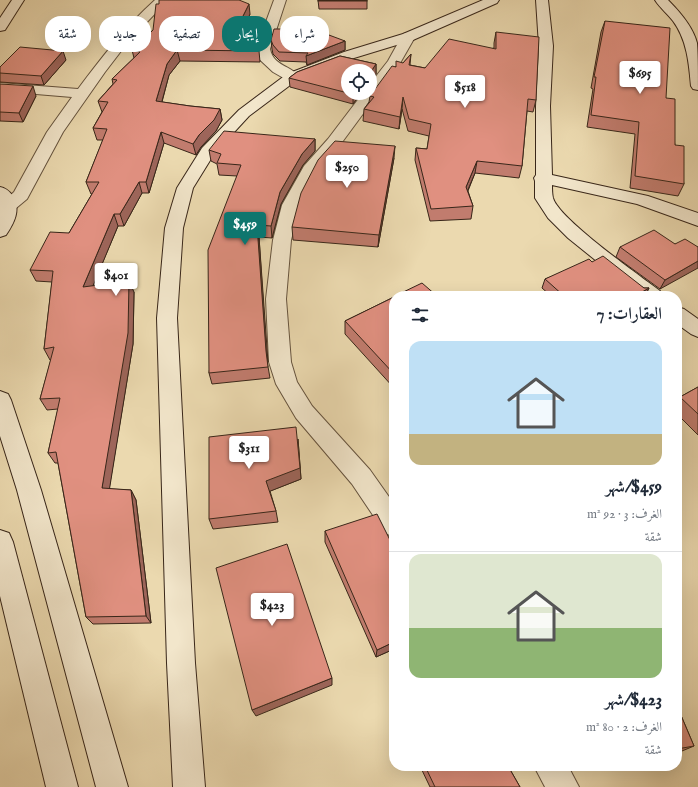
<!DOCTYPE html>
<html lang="ar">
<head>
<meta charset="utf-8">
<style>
	:root { --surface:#fff; --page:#f2f2f3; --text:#1f2937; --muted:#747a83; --line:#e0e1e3; --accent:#0f766e }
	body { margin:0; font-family:"IM FELL English",Amiri,serif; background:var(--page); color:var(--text); direction:rtl; height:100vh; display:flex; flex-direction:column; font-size:15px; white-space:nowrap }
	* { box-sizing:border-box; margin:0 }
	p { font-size:13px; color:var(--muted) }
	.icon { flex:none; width:22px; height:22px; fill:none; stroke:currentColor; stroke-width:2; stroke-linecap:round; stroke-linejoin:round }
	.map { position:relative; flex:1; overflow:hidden; direction:ltr }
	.panel { position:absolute; left:389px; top:291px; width:293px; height:480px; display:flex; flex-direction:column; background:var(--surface); border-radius:16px; box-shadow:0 4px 16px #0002; direction:rtl }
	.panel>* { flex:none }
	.hud { position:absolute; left:12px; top:16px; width:317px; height:36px; direction:rtl; display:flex; gap:8px }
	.buttons { position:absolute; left:341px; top:64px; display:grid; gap:8px }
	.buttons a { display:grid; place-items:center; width:36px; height:36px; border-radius:50%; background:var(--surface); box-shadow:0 4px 16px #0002; font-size:20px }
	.price { position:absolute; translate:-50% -34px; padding:0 9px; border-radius:4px; background:#fff; color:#222; font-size:13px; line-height:26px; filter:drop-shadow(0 1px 2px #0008) }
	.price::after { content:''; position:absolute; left:50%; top:24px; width:12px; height:9px; margin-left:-6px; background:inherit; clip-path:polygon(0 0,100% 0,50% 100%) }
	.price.active { background:var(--accent); color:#fff }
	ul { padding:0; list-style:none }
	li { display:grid; align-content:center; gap:8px; height:212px; padding:0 20px }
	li+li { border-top:1px solid var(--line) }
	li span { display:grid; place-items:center; height:124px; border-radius:12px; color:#555 }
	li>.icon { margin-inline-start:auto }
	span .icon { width:72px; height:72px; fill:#fffc; stroke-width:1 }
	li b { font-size:17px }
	h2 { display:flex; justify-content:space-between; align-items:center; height:48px; padding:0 20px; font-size:17px }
	.pill { padding:0 14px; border-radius:16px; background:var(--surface); box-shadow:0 4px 16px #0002; font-size:14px; line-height:36px }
	.pill.active { background:var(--accent); color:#fff }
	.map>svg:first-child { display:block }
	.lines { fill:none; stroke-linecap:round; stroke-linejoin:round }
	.street-casing { stroke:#65533e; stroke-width:2 }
	.secondary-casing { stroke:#382619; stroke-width:2 }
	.street { fill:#f2e6cb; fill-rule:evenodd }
	.secondary { fill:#f2e6cb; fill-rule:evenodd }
	.wall { fill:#c17c6e; stroke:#382619 }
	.shaded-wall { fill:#9d655a; stroke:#382619 }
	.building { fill:#e09080; stroke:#382619 }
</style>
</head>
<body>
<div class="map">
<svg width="698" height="787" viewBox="0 0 698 787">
	<rect width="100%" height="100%" fill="#ebd9af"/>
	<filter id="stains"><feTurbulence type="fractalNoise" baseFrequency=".005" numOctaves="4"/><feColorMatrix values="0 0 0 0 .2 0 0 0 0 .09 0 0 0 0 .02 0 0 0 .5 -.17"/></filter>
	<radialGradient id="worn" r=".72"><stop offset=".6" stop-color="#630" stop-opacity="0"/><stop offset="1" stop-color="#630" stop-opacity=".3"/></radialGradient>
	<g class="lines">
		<defs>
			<g id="street">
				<path d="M155,0H168L128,42L105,72L63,132L27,199L15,209L9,210L3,209L0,205L14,192L47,132L72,97L0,91V83L78,89C102,57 125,27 155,0Z"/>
				<path d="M274,0H286L270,49C274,67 291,65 299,77L297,80L292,81L287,80L273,72L258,58L256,49Z"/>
				<polygon points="408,33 413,34 415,37 399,65 340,145 317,171 300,205 291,240 286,299 291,362 297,382 312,406 370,470 394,504 394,537 385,533 352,484 296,418 276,384 269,362 266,299 273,240 282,205 304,166 328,139 363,93 370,93 370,84 388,61 403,34"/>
				<polygon points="534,766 568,766 579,787 545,787"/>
			</g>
			<g id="secondary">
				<polygon points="12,0 24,0 5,30 0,31 0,18"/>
				<polygon points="483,0 499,0 497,3 413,40 354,58 297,80 249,116 214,154 193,188 183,228 177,318 195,663 205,787 173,787 167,663 157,318 165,228 177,188 202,148 239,110 287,74 344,52 403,34"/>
				<path d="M536,0H548L553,46L550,106L552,175L648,196L698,213V226L637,204L552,185C552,189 552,194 553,198C559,219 639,275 660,291L663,296H640L568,238L548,218L535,198V181L534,178L536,175V106L539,46Z"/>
				<path d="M655,0H668C680,12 693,27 697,43C698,56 698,77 698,90L693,89L691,86C689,63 687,40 673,21C668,14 660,8 655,0Z"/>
				<path d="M0,187C6,188 9,191 13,196C21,210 14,223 6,235L0,237Z"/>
				<polygon points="677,307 684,309 698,319 698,337 691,334 677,324"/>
				<polygon points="0,391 8,394 11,400 41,490 128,787 96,787 17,490 0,436"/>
				<polygon points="0,530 9,533 13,542 78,787 46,787 0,596"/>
			</g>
		</defs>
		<use href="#street" class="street-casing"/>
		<use href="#secondary" class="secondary-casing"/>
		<use href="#street" class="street"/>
		<use href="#secondary" class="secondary"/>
	</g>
	<g class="wall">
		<polygon points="318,0 367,0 367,9 319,9"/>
		<polygon points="250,14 244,27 259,38 255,47 259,51 260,62 180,61 169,75 162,102 190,106 220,109 222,120 216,131 201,147 196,155 164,143 149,193 142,193 124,226 118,226 93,285 134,292 133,344 109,489 131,490 136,500 151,623 93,624 86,617 58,463 55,463 48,453 58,409 47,410 40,399 51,360 50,360 44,349 52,282 36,281 30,270 69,233 92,194 91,194 86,182 103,140 97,140 93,128 102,112 98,101 113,84 112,79 134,58 132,50 153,30"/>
		<polygon points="605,21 666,98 675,145 684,184 678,196 630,188 635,134 587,127 593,89 591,88 601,32"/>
		<polygon points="496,32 536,100 533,112 527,111 522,166 519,178 475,173 468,191 473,206 471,219 430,221 415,160 416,148 427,149 429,136 408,131 402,109 399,129 363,121 364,109 369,102 370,96 395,67 403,63 411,54 410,65 425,68 494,48 494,43"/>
		<polygon points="271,40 345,41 345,50 307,65 306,62 280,61 273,54 272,49"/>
		<polygon points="340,56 376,64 376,74 370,82 370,71 348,71 348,93 361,93 353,104 290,87 289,78 297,72"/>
		<polygon points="66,60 44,85 0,82 0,67"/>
		<polygon points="0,84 36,96 23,122 0,121"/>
		<polygon points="315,139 315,151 303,165 281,204 272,238 259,237 267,361 270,378 212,384 209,373 237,176 219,175 217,164 211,161 209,150"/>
		<polygon points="394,158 378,247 293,240 292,227"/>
		<polygon points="675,244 698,247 660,289 616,257 620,247"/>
		<polygon points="592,262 644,288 649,288 645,296 551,296 542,288 545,279"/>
		<polygon points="394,297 394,388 345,334 345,321"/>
		<polygon points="698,387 698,435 677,414 677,401 680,397"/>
		<polygon points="298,439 301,479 270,491 276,511 278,522 213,529 209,519"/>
		<polygon points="325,531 394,548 394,649 376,657 325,542"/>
		<polygon points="394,699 394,711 392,706 393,700"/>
		<polygon points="677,706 694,746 682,751 677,752"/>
		<polygon points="420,766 508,766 520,787 430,787"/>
	</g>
	<g class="shaded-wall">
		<polygon points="249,4 250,14 239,38 238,26"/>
		<polygon points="257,27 259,38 255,49 253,38"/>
		<polygon points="345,41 345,50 307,65 306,56"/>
		<polygon points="177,50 180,61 169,75 159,112 156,101 167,64"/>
		<polygon points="63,51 66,60 44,85 41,76"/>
		<polygon points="376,64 376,74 370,82 370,73"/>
		<polygon points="33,86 36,96 23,122 19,113"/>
		<polygon points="354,93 361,93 353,104 353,94"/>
		<polygon points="403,97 402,109 399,129 400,117"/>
		<polygon points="220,109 222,120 216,131 201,147 196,155 193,144 199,135"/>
		<polygon points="161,132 164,143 149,193 146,182"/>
		<polygon points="315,139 315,151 303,165 281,204 272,238 271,226 280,192 302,154"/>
		<polygon points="395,146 394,158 378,247 379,235"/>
		<polygon points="477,161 475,173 464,199 466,187"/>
		<polygon points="139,182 142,193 124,226 120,214"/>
		<polygon points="114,214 118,226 88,298 83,287"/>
		<polygon points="257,225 259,237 268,362 266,351"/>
		<polygon points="698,261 698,268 660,289 665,280"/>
		<polygon points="129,281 134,292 133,344 108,498 102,488"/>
		<polygon points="649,288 645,296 635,296"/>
		<polygon points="298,439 301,479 268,492 266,481"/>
		<polygon points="131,490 136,500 151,623 146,616"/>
		<polygon points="394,642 394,649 376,657 377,650"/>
		<polygon points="332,678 332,685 256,716 252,710"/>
	</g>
	<g class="building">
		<polygon points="159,0 239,0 249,4 238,26 257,27 253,38 255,47 259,51 177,50 167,64 156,101 190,106 220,109 214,120 199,135 193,144 161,132 146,182 139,182 120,214 114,214 83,287 129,281 128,333 102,488 131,490 146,616 86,617 56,452 48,453 60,398 40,399 54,347 44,349 53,271 30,270 50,232 69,233 99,182 86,182 107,129 93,128 108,102 98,101 117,80 112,79 140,52 132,50 153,30 156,4 159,4"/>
		<rect x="318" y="0" width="49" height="1"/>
		<polygon points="605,21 670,28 666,98 675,99 675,145 684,146 684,184 635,176 639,122 591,115 596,77 594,77"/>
		<polygon points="294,22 345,41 306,56 308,53 279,52 273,45 271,40 274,29 290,29"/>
		<polygon points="496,32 539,37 536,100 528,99 522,166 477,161 466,187 473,206 431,209 416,148 427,149 431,124 409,119 403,97 400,117 364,109 374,97 370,96 392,66 396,67 396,61 403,63 411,54 409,65 425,68 449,39 496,49"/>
		<polygon points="20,47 63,51 41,76 0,73 0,67"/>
		<polygon points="340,56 376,64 370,73 370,71 348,71 348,93 289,78 297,72"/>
		<polygon points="0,84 33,86 19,113 0,112"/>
		<polygon points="224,131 315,139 302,154 280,192 271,226 257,225 266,351 268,367 209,373 208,250 241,165 217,163 221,154 209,150"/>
		<polygon points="335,141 395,146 379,235 292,227 301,193 318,160"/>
		<polygon points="654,230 675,244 685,239 698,247 698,261 665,280 620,247"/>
		<polygon points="603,256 644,288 649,288 635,296 564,296 545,279 589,259 592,262"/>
		<polygon points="422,283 437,296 395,296"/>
		<polygon points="394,297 394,374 345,321"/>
		<polygon points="698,387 698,414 680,397"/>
		<polygon points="296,427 300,468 266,481 276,511 209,519 209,437"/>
		<polygon points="377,514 394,548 394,642 377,650 325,531"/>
		<polygon points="287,544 332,678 252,710 216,568"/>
		<polygon points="677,706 694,746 677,749"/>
		<polygon points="425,766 508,766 520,787 435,787"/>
	</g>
	<rect width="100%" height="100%" filter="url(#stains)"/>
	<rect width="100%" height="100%" fill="url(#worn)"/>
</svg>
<div class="buttons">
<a><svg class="icon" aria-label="locate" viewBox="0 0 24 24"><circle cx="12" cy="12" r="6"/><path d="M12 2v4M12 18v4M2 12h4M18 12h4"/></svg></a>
</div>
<b class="price" style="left:640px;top:95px">$695</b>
<b class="price" style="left:465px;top:109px">$518</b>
<b class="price" style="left:347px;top:189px">$250</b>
<b class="price active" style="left:245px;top:246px">$459</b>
<b class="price" style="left:116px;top:297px">$401</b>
<b class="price" style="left:249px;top:470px">$311</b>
<b class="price" style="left:272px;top:627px">$423</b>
<div class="hud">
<a class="pill">شراء</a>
<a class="pill active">إيجار</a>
<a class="pill">تصفية</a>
<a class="pill">جديد</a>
<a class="pill">شقة</a>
</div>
<section class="panel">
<h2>العقارات: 7<svg class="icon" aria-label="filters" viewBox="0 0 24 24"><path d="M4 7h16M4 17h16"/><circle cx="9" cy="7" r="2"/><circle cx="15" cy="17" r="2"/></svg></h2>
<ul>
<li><span style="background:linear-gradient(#bfe0f5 75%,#c2b280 0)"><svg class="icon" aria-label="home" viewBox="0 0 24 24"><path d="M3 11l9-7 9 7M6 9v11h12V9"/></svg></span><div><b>$459/شهر</b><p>الغرف: 3 · 92 m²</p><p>شقة</p></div></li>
<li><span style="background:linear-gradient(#dfe7d0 60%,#8fb573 0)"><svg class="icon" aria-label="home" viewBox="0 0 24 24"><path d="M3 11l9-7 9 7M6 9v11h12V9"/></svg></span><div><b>$423/شهر</b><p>الغرف: 2 · 80 m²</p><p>شقة</p></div></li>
</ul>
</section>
</div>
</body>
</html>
